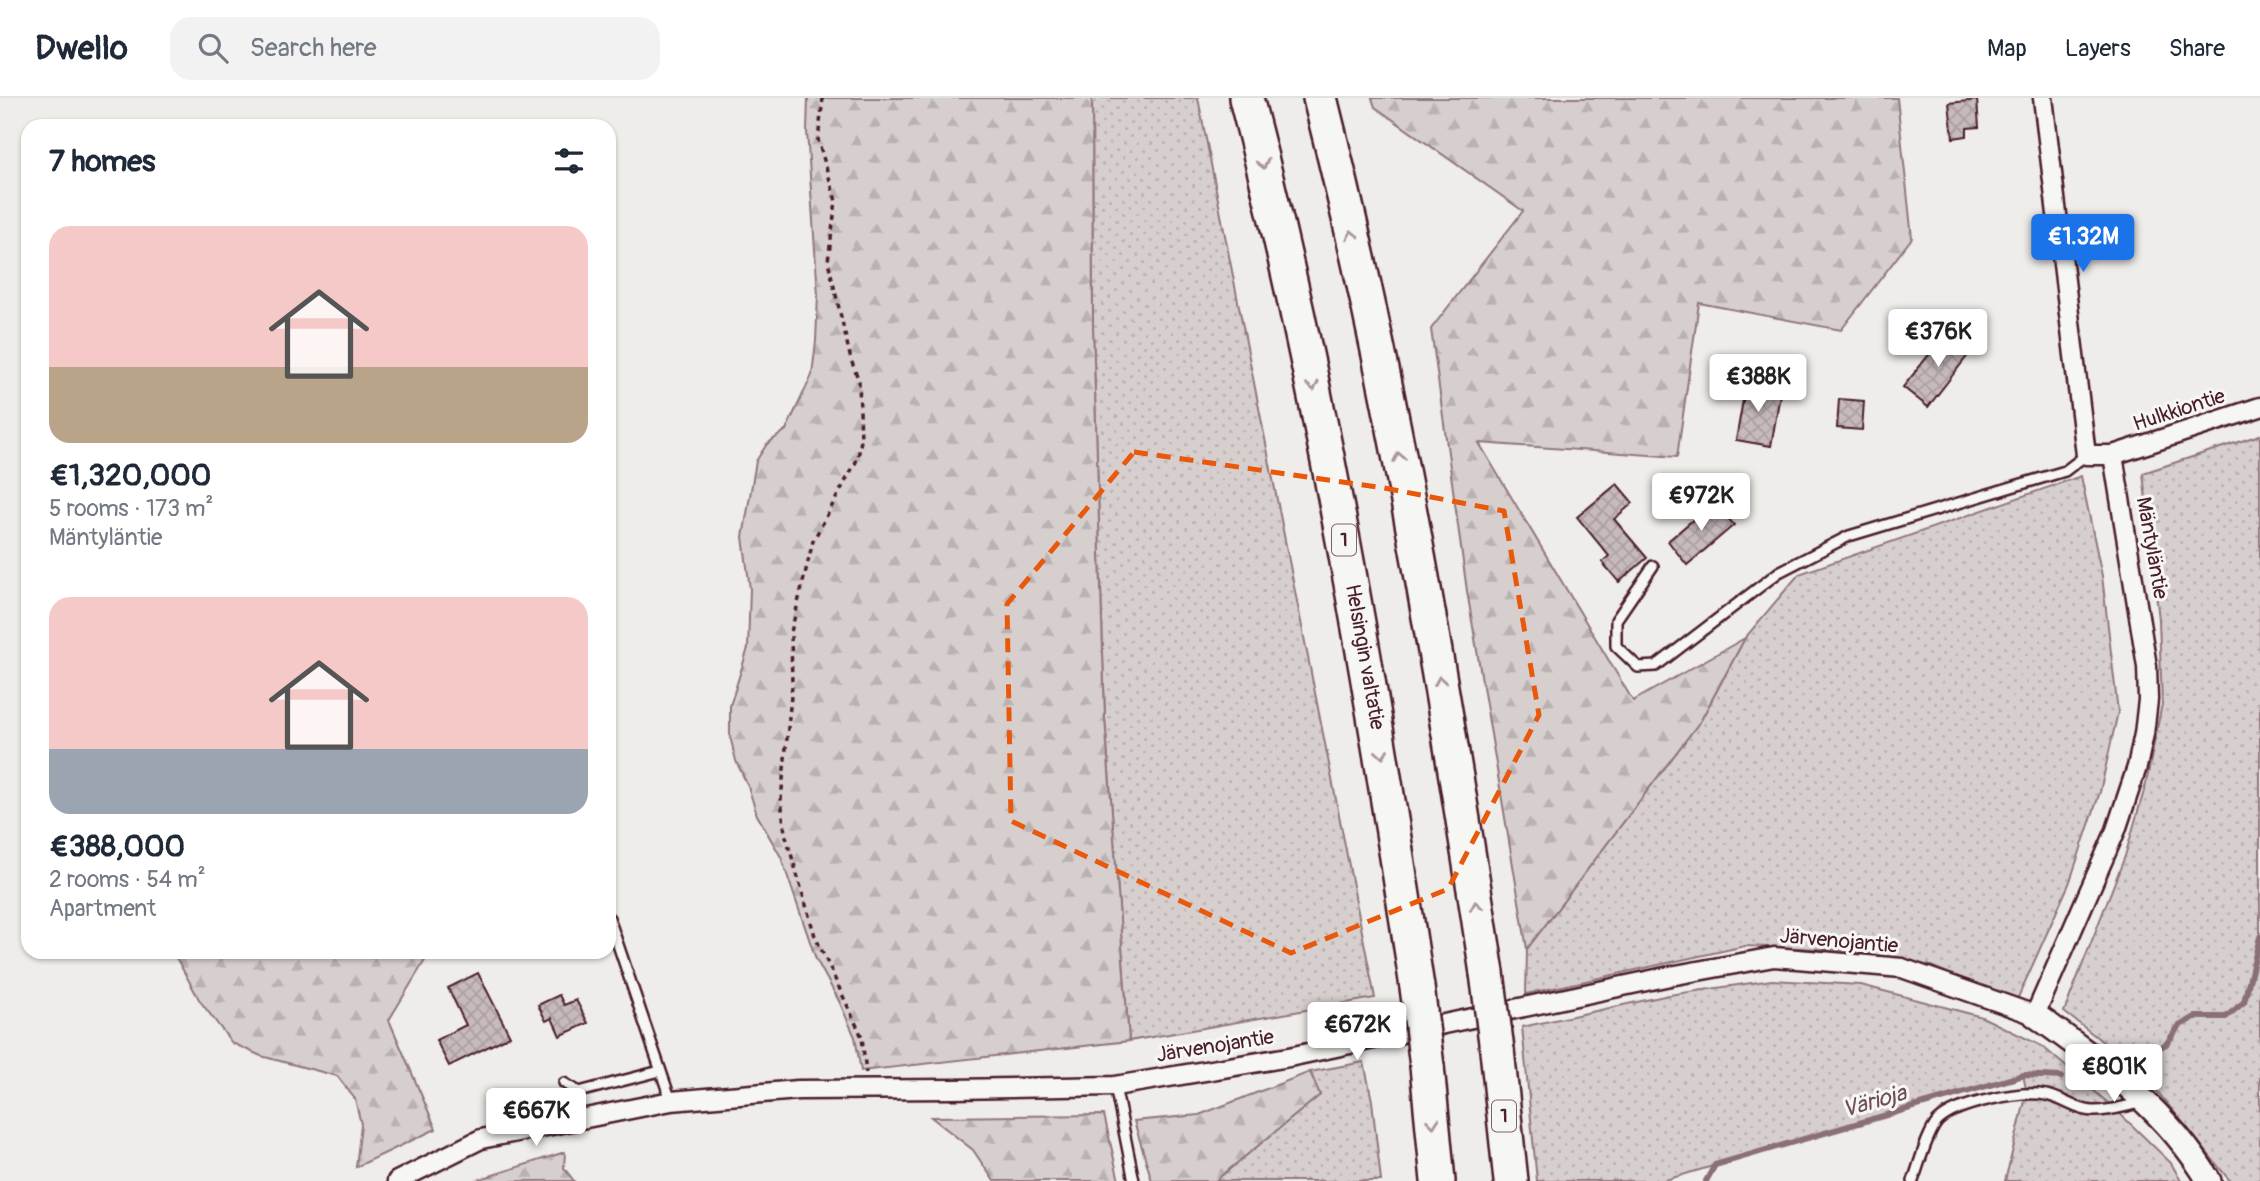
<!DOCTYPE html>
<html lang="en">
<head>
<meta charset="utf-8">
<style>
	:root { --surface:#fff; --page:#f2f2f3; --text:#1f2937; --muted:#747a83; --line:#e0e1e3; --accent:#1a73e8 }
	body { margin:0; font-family:Pangolin,sans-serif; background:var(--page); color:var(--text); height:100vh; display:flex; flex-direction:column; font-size:26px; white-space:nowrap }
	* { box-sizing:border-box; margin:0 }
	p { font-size:23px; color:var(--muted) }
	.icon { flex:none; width:38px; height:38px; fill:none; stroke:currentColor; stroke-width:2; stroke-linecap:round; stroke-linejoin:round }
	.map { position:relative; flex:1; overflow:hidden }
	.drawer { position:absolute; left:21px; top:21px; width:595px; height:840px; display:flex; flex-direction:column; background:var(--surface); border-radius:21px; box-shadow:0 2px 5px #0004 }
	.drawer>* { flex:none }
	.price { position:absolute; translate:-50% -60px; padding:0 16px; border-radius:7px; background:#fff; color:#222; font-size:23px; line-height:46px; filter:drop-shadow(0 2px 4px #0008) }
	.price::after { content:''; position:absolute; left:50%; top:42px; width:21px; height:16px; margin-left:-10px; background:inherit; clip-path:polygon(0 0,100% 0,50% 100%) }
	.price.current { background:var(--accent); color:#fff }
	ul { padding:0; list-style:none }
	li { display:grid; align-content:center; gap:14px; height:371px; padding:0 28px }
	li span { display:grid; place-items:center; height:217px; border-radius:21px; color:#555 }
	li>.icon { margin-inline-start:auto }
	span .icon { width:126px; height:126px; fill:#fffc; stroke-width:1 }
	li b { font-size:30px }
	h2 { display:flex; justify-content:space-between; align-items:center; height:84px; padding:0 28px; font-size:30px }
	header { display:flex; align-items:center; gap:42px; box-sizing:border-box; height:98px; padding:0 35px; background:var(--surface); border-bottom:2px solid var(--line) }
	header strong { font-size:33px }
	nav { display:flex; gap:38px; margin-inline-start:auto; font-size:24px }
	.search { width:490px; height:63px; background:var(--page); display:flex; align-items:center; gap:18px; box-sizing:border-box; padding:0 24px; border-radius:21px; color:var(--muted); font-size:26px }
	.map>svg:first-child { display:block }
	.grass { fill:url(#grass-dots); stroke:#90777c; stroke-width:2 }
	.forest { fill:url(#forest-firs); stroke:#90777c; stroke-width:2 }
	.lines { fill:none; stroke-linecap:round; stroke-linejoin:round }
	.stream { stroke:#8a6f74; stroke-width:6 }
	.building { fill:url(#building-cross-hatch); stroke:#4a1f2b; stroke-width:2 }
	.service-casing { stroke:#4a1f2b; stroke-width:14 }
	.minor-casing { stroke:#4a1f2b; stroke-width:23 }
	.tertiary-casing { stroke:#4a1f2b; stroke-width:28 }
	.motorway-casing { stroke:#4a1f2b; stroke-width:38 }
	.path { stroke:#4a1f2b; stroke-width:3.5; stroke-dasharray:5 5; stroke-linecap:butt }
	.service { stroke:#f6f6f2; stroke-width:9 }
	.minor { stroke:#f6f6f2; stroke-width:18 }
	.tertiary { stroke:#f6f6f2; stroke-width:23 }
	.motorway { stroke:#f6f6f2; stroke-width:33 }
	.motorway-bridge-casing { stroke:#4a1f2b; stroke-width:38; stroke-linecap:butt }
	.motorway-bridge { stroke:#f6f6f2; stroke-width:33 }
	.oneway { stroke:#a99598 }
	.marked { fill:none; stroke:#e8590c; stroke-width:5; stroke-dasharray:14 9; stroke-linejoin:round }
	.labels { text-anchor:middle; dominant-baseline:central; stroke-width:6; stroke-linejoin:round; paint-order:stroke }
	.shield { fill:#f6f6f2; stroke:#7e6067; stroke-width:2 }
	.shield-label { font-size:19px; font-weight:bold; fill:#4a1f2b }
	.street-label { font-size:21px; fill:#4a1f2b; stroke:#f6f6f2 }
	.water-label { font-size:23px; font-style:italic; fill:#6f4e56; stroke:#f6f6f2 }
</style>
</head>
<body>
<header>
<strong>Dwello</strong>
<div class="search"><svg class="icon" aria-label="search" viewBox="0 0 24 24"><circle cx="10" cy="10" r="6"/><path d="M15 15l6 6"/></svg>Search here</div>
<nav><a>Map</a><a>Layers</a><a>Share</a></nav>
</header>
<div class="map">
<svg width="2260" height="1083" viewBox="0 0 2260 1083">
	<defs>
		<pattern id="grass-dots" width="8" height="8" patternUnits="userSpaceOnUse" patternTransform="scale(1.75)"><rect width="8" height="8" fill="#d7cfce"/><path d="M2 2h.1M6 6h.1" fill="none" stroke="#bab1b1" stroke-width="1.8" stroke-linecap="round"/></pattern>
		<pattern id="forest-firs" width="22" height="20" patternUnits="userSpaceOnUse" patternTransform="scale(1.75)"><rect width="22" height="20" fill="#d7cfce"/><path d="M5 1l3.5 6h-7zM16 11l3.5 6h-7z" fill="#bab1b1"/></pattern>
		<pattern id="building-cross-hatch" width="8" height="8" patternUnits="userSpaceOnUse" patternTransform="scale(1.75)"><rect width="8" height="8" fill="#c6babb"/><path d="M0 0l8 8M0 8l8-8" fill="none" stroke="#ac9fa1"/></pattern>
	</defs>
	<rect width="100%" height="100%" fill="#efedea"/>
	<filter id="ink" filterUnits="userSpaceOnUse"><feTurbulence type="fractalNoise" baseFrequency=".0143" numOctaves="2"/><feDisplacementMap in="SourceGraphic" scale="14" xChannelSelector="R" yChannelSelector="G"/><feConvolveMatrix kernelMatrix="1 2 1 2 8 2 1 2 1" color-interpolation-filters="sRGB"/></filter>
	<g filter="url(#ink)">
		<g class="grass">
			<polygon points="1092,0 1198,0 1375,900 1129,943 1105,620 1093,230"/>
			<polygon points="2260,337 2260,1083 2230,1083 2152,987 2098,940 2064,914 2125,758 2146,686 2162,606 2159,522 2143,375"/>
			<polygon points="2081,378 2102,478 2118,614 2100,694 2069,786 2016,904 1931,868 1844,852 1745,848 1526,896 1527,851 1701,622 1745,540 1799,476"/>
			<polygon points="1772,882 1861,887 1982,919 2042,948 2114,1010 2171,1065 2181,1083 2005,1083 2027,995 2023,977 1662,1083 1537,1083 1522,929 1669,897"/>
			<polygon points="1364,964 1372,1003 1381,1083 1215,1083 1320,997 1310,974"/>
		</g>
		<g class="forest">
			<polygon points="808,0 1092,0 1093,230 1105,620 1129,943 861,973 855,939 839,903 816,861 781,759 757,717 748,688 736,663 730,638 730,608 748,550 750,491 743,439 756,363 767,346 786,332 812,277 816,243 818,197 807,33"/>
			<polygon points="1372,0 1897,0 1912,140 1841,232 1699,205 1677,359 1479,345 1633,603 1745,540 1701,622 1527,851 1467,493 1431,231 1523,113 1375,9"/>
			<polygon points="173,854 430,854 389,922 436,1031 356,1069 361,1026 355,1001 337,978 261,958 232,945 200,903"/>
			<polygon points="1310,974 1320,997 1215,1083 1152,1083 1134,1023 1199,1017"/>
			<polygon points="1104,1017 1119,1083 994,1083 973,1052 931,1019"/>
			<polygon points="565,1054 564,1070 574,1083 474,1083"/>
		</g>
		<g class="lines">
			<g class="stream">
				<polyline points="2140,963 2167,945 2179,928 2195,919 2226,919 2244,904 2260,839"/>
				<polyline points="1706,1083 1715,1067 2024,977 2061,979"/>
			</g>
		</g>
		<g class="building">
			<polygon points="1977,2 1979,29 1967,30 1967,38 1953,40 1949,5"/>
			<polygon points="1948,233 1972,252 1928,309 1903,289"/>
			<polygon points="1746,285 1781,291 1771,348 1736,342"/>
			<polygon points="1839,301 1864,303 1862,332 1837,330"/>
			<polygon points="1617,386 1633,405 1614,421 1647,460 1619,484 1602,464 1609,458 1577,419"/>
			<polygon points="1714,404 1734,427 1687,467 1668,443"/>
			<polygon points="478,875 510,938 449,968 436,942 466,927 448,890"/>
			<polygon points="559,897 564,907 576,902 588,925 560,938 552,920 546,923 538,907"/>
		</g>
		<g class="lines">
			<defs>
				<g id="service">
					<polyline points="1653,468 1616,522 1616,548 1638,569 1656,568 1779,474 1849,438 2065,373 2086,357"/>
					<polyline points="609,820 671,1003"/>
					<polyline points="564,985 579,994 660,973"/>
					<polyline points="1115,988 1134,1083"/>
					<path d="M1913,1083C1919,1067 1927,1035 1938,1023C1957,1005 2021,992 2046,997C2063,1000 2075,1012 2092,1013C2107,1014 2125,1008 2140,1005"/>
				</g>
				<g id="minor">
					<polyline points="2113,357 2260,309"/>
					<polyline points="397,1083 481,1041 671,1003 798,992 954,991 1115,988 1289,959 1670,878 1774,859 1902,870 2035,917 2116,732 2137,669 2144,636 2148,602 2147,568 2113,357 2086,357 2043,0"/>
				</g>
				<path id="tertiary" d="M2035,917C2099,962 2169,1014 2209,1083"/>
				<g id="motorway">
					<path d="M1246,0C1322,293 1372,591 1417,889"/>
					<path d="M1320,0C1393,288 1442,582 1487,875"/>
					<polyline points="1497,952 1511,1083"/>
					<polyline points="1427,968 1438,1083"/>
				</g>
			</defs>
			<use href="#service" class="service-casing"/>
			<use href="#minor" class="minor-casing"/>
			<use href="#tertiary" class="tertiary-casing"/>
			<use href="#motorway" class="motorway-casing"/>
			<polyline class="path" points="823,0 818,42 836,103 828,163 851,262 859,283 861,342 858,360 813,443 791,534 792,588 781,702 785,735 815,838 862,939 866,975"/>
			<use href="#service" class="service"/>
			<use href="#minor" class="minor"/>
			<use href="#tertiary" class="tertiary"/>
			<use href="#motorway" class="motorway"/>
			<defs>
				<g id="motorway-bridge">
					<polyline points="1487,875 1497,952"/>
					<polyline points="1417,889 1427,968"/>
				</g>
			</defs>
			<use href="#motorway-bridge" class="motorway-bridge-casing"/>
			<use href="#motorway-bridge" class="motorway-bridge"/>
		</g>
		<defs><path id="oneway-chevron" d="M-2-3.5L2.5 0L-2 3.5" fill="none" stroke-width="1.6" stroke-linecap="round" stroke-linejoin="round" transform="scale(1.75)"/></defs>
		<g class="oneway">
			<use href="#oneway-chevron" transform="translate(1263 66) rotate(77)"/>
			<use href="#oneway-chevron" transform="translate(1352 137) rotate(-103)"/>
			<use href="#oneway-chevron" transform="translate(1313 288) rotate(79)"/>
			<use href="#oneway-chevron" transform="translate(1399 359) rotate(-101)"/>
			<use href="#oneway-chevron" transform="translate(1440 583) rotate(-100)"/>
			<use href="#oneway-chevron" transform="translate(1382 656) rotate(81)"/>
			<use href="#oneway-chevron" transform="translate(1476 808) rotate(-99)"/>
			<use href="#oneway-chevron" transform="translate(1433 1025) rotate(84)"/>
		</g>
	</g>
	<path class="marked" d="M1134,354L1384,390L1504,413L1539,617L1448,791L1291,855L1011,723L1007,506Z"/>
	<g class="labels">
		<g class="shield">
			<rect x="1332" y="426.5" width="24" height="31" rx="5"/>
			<rect x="1492" y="1002.5" width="24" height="31" rx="5"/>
		</g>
		<g class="shield-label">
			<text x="1344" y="442">1</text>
			<text x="1504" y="1018">1</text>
		</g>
		<g class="street-label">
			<text transform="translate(2179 312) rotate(-18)">Hulkkiontie</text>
			<text transform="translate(2152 450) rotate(80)">Mäntyläntie</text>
			<text transform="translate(1365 559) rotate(80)">Helsingin valtatie</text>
			<text transform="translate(1839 843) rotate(5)">Järvenojantie</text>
			<text transform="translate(1215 948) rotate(-9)">Järvenojantie</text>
		</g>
		<g class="water-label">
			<text transform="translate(1874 1003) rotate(-16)">Värioja</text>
		</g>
	</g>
</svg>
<b class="price current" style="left:2083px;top:176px">€1.32M</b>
<b class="price" style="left:1938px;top:271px">€376K</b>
<b class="price" style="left:1758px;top:316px">€388K</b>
<b class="price" style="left:1701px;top:435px">€972K</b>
<b class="price" style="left:1357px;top:964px">€672K</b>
<b class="price" style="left:2114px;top:1006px">€801K</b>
<b class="price" style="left:536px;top:1050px">€667K</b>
<section class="drawer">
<h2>7 homes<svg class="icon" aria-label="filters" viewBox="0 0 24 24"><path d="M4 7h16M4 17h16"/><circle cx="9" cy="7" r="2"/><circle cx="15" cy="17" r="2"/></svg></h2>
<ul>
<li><span style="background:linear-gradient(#f6c9c9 65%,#b9a48a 0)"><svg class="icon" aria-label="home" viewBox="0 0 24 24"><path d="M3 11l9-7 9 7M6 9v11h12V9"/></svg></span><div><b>€1,320,000</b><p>5 rooms · 173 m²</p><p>Mäntyläntie</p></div></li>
<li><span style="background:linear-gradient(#f6c9c9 70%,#9aa5b1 0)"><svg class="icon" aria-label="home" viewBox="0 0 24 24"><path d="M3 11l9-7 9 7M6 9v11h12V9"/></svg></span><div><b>€388,000</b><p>2 rooms · 54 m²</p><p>Apartment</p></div></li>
</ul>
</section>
</div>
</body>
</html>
